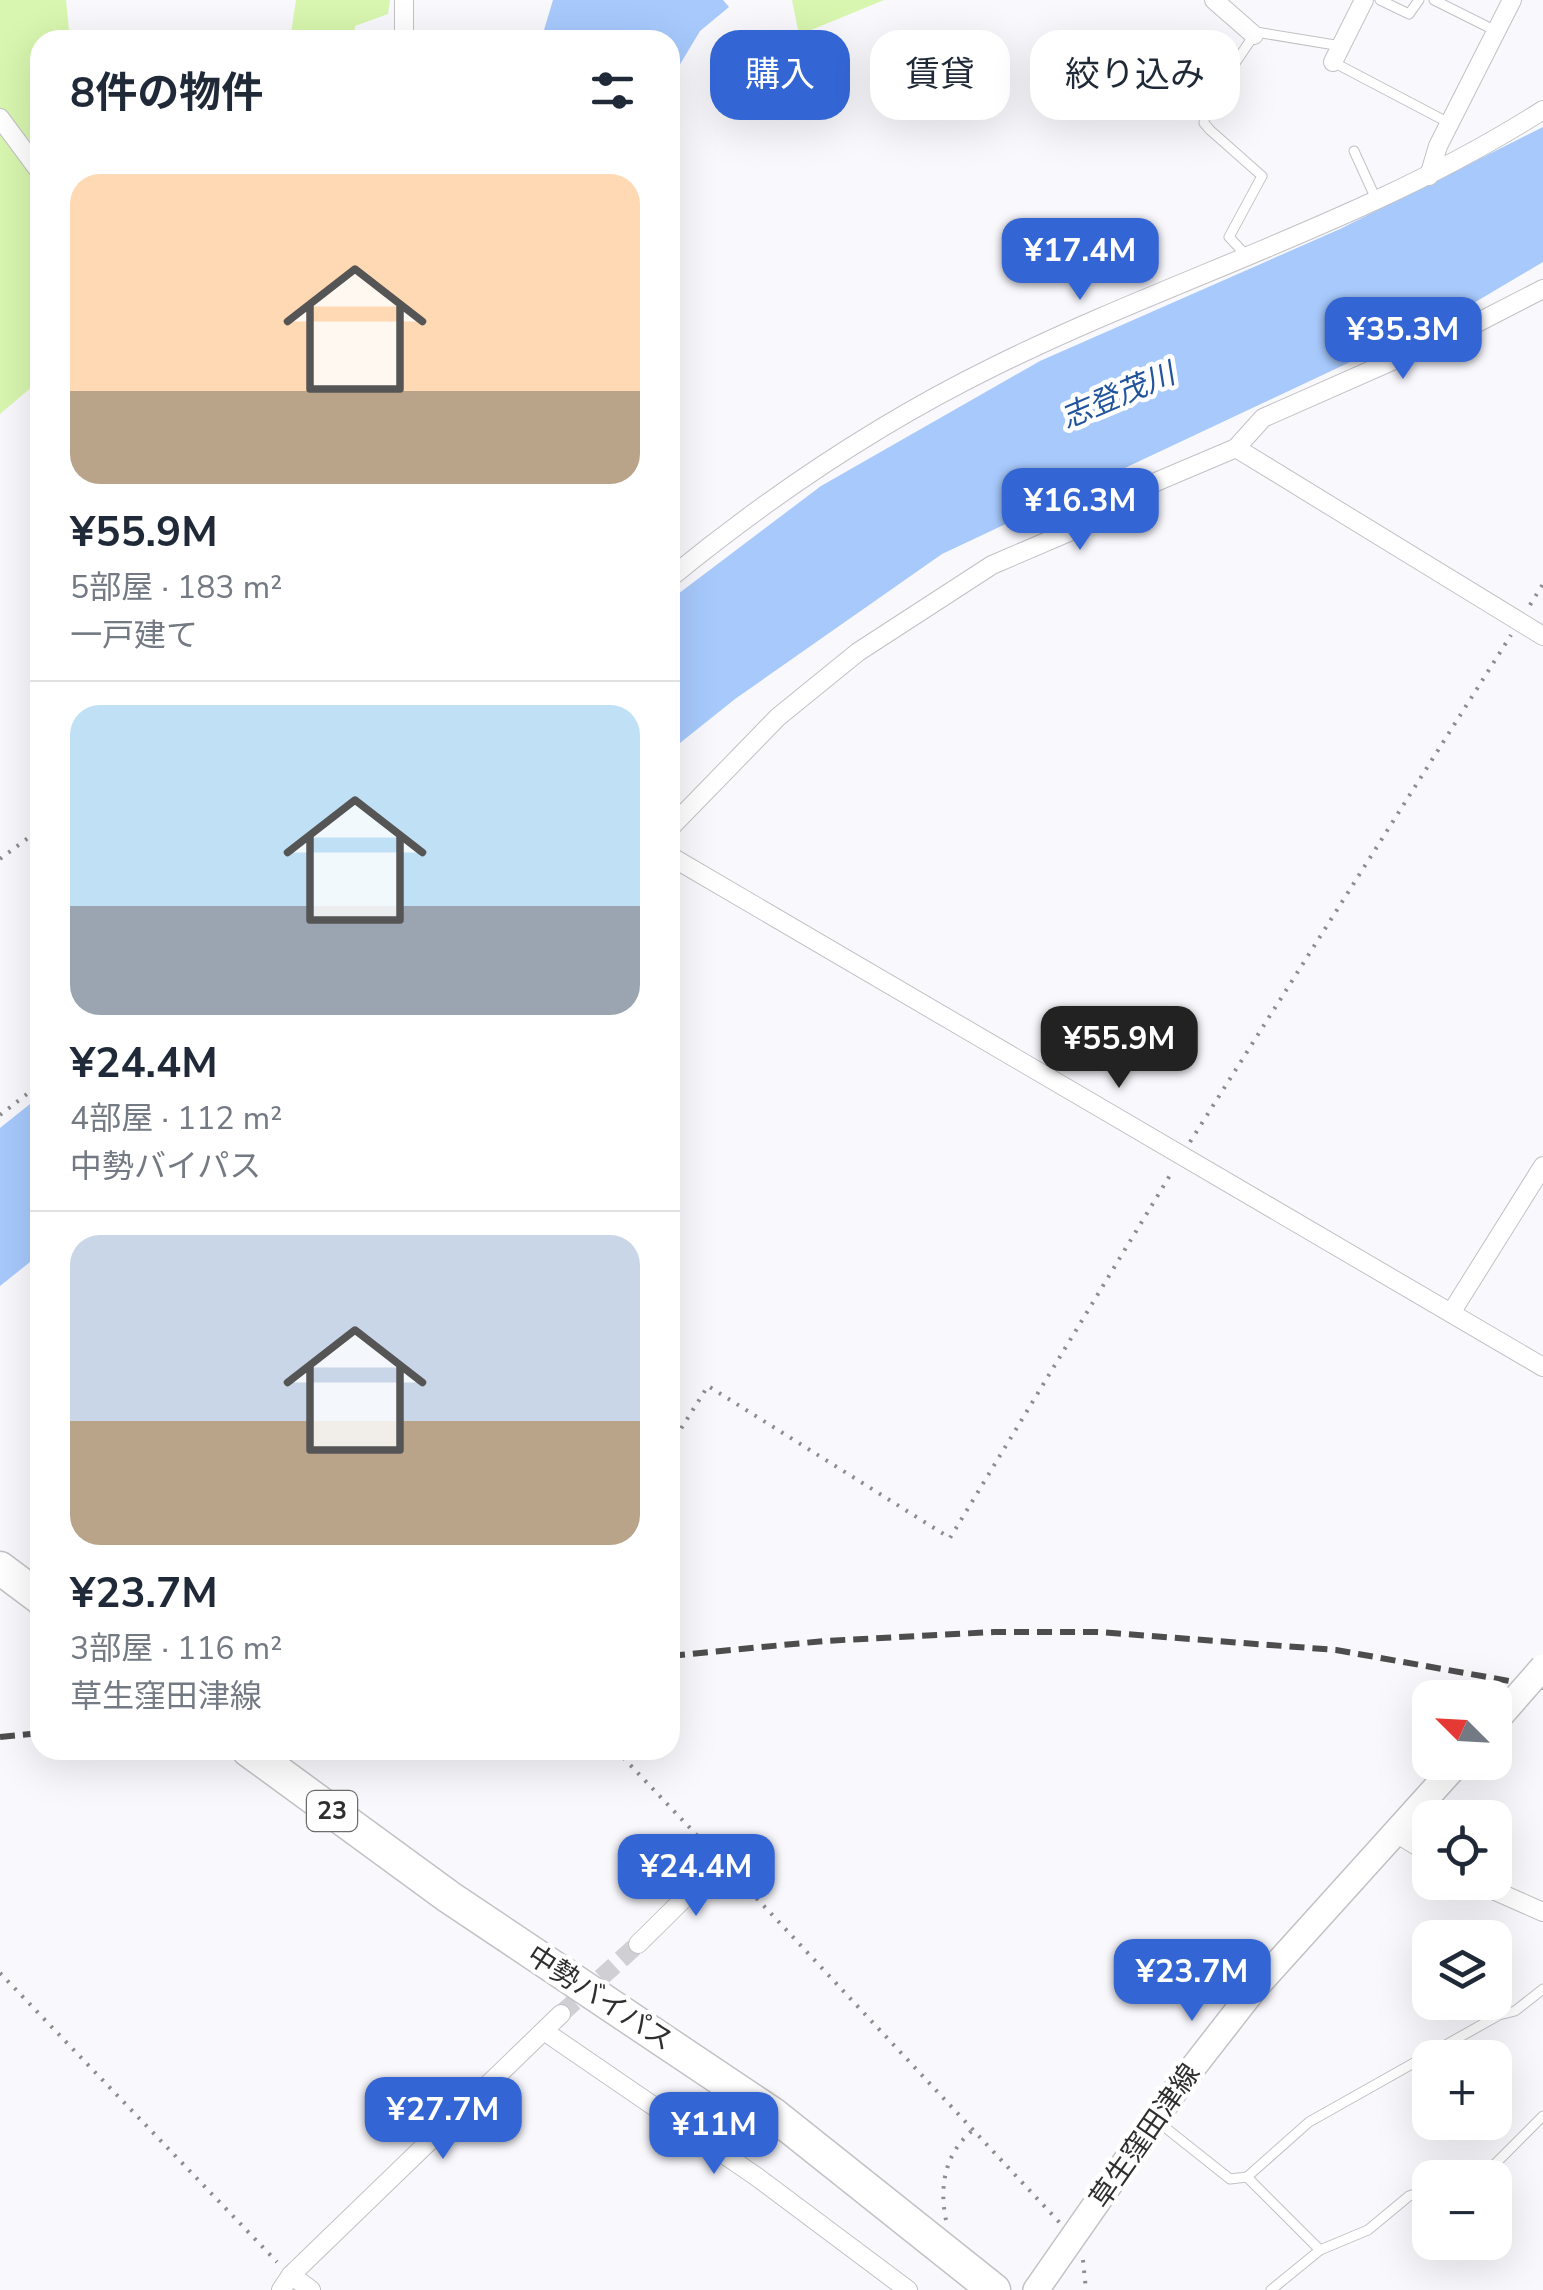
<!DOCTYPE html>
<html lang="ja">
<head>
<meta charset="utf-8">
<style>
	:root { --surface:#fff; --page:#f6f6f7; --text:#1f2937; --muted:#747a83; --line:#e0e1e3; --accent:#3465d4 }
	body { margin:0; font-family:"Nunito Sans","Noto Sans JP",sans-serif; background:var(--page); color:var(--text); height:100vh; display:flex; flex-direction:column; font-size:38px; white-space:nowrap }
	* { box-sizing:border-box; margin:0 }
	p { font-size:32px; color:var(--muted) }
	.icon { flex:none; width:55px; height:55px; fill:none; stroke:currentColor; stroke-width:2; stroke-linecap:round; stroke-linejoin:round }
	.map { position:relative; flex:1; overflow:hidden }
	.side { position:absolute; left:30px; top:30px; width:650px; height:1730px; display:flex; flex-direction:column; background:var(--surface); border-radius:30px; box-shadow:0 10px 40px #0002 }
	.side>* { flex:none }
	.hud { position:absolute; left:710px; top:30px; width:682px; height:90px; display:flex; gap:20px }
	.needle { width:65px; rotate:294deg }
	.controls { position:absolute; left:1412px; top:1680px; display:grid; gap:20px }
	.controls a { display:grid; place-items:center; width:100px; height:100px; border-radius:20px; background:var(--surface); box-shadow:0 10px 40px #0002; font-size:50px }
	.price { position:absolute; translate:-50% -85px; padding:0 22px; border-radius:20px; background:var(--accent); color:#fff; font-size:32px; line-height:65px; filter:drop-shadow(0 2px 5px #0008) }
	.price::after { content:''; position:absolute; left:50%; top:60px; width:30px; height:22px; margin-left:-15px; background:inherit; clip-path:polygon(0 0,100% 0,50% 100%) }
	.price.on { background:#222; color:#fff }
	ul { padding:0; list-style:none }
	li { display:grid; align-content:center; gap:20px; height:530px; padding:0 40px }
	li+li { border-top:2px solid var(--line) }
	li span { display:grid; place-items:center; height:310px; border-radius:30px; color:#555 }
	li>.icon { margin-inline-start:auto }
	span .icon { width:180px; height:180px; fill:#fffc; stroke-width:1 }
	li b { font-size:42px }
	h2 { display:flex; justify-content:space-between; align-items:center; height:120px; padding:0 40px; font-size:42px }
	.chip { padding:0 35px; border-radius:30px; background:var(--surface); box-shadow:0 10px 40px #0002; font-size:35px; line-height:90px }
	.chip.on { background:var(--accent); color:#fff }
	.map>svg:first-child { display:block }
	.green { fill:#d8f6af }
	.water { fill:#a7c9fc }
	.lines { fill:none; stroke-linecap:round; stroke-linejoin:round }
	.street-tunnel { stroke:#d0d0d4; stroke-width:18; stroke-dasharray:18 9; stroke-linecap:butt }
	.lane-casing { stroke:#c2c2c6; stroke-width:11 }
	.street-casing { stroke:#c2c2c6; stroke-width:20 }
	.secondary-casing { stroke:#c2c2c6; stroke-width:28 }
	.highway-casing { stroke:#c2c2c6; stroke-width:35 }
	.path { stroke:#8d8d90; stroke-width:4; stroke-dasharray:2.5 8; stroke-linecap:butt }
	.lane { stroke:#fff; stroke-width:9 }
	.street { stroke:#fff; stroke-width:18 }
	.secondary { stroke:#fff; stroke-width:25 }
	.highway { stroke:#fff; stroke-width:32 }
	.rail { stroke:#4d4d4e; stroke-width:6; stroke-dasharray:15 8; stroke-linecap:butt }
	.secondary-bridge-casing { stroke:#c2c2c6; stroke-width:28; stroke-linecap:butt }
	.secondary-bridge { stroke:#fff; stroke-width:25 }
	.labels { text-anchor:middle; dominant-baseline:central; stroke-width:9; stroke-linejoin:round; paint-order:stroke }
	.shield { fill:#fff; stroke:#6d6d6e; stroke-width:2.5 }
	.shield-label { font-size:25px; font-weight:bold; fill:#2f2f30 }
	.street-label { font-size:28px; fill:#2f2f30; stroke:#fff }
	.water-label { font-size:30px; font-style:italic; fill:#22549d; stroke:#fff }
</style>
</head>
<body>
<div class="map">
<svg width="1543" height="2290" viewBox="0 0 1543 2290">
	<rect width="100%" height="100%" fill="#f8f8fd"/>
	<g class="green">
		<polygon points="0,0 66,0 70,40 40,40 40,380 0,414"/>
		<polygon points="296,0 390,0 388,14 355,26 354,40 290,40"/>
		<polygon points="792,0 884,0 799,35"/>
	</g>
	<g class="water">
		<polygon points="553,0 723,0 729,7 700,31 670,81 670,40 541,40"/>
		<polygon points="1543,127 1543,262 1467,307 942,554 735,699 670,751 670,600 821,486 1040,361 1340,229"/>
		<polygon points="40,1096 40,1254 0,1286 0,1128"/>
	</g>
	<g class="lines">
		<polyline class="street-tunnel" points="561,2014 638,1944"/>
		<defs>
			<g id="lane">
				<polyline points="1380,0 1409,14 1419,0"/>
				<polyline points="1434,0 1496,31"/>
				<polyline points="1333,62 1449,123"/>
				<polyline points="1354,151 1376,199"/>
				<polyline points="1246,255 1229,237 1262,176 1210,130 1204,123 1205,108 1256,32 1341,46"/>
				<polyline points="1157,2121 1230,2179 1247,2177 1320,2250"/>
				<polyline points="1247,2177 1309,2122 1499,2015 1515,2011 1543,1989"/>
				<polyline points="1481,2178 1543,2116"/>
				<polyline points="1271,2290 1320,2250 1368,2230 1409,2196 1430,2189"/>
			</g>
			<g id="street">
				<polyline points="404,0 404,40"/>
				<polyline points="1214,0 1254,35"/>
				<polyline points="1333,62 1364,0"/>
				<polyline points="0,118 40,172"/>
				<polyline points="1429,176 1438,146 1512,0"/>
				<polyline points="1236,448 1263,418 1469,327 1543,289"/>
				<path d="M670,578C770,496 877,424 993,367C1175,277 1371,220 1543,110"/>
				<polyline points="670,828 778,717 858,652 992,565 1069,532 1144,487 1236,448 1543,636"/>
				<polyline points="670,856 1543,1367"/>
				<polyline points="1451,1313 1543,1166"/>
				<polyline points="1396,1833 1430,1854"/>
				<polyline points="1475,1882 1543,1912"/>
				<polyline points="638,1944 722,1861"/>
				<polyline points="544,2031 757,2177 908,2290"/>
				<polyline points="291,2275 311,2290"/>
				<polyline points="281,2290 291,2275 561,2014"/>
			</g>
			<polyline id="secondary" points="1036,2290 1174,2092 1255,1988 1459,1762"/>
			<g id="highway">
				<polyline points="0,1568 40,1598"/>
				<polyline points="248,1750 449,1897 773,2114 994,2290"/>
			</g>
		</defs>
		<use href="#lane" class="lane-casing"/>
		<use href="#street" class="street-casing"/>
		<use href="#secondary" class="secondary-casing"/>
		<use href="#highway" class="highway-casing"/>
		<g class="path">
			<polyline points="1530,605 1543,584"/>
			<polyline points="0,859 40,829"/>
			<polyline points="0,1115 40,1084"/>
			<polyline points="1190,1142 1511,635"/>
			<polyline points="670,1446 708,1386 950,1538 1172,1172"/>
			<polyline points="616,1750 708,1847"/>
			<polyline points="735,1875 1060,2223"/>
			<polyline points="0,1973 277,2262"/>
			<path d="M946,2220C939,2186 945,2153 973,2130"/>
			<polyline points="1083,2260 1086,2290"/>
		</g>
		<use href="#lane" class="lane"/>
		<use href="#street" class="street"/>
		<use href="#secondary" class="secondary"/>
		<use href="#highway" class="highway"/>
		<g class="rail">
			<polyline points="670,1656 824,1641 994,1632 1098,1632 1336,1650 1543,1687"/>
			<polyline points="0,1737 40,1733"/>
		</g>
		<defs>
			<polyline id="secondary-bridge" points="1495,1722 1543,1667"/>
		</defs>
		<use href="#secondary-bridge" class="secondary-bridge-casing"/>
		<use href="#secondary-bridge" class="secondary-bridge"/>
	</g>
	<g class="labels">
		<rect class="shield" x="307" y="1791" width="50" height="40" rx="8"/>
		<g class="shield-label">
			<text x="332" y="1811">23</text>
		</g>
		<g class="street-label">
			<text transform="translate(600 1998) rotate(33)">中勢バイパス</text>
			<text transform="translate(1145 2136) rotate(-55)">草生窪田津線</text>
		</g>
		<g class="water-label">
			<text transform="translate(1118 396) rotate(-23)">志登茂川</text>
		</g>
	</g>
</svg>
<div class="controls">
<a><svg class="needle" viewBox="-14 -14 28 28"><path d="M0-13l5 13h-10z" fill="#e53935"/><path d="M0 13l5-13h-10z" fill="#747a83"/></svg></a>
<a><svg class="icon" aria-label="locate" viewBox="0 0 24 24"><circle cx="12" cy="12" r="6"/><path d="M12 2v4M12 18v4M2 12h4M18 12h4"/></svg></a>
<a><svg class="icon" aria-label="layers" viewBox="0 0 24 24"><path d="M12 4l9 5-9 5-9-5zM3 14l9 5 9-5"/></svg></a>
<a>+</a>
<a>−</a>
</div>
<b class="price" style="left:1080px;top:303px">¥17.4M</b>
<b class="price" style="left:1403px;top:382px">¥35.3M</b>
<b class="price" style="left:1080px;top:553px">¥16.3M</b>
<b class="price on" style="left:1119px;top:1091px">¥55.9M</b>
<b class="price" style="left:696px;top:1919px">¥24.4M</b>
<b class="price" style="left:1192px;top:2024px">¥23.7M</b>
<b class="price" style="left:443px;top:2162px">¥27.7M</b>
<b class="price" style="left:714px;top:2177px">¥11M</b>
<div class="hud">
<a class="chip on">購入</a>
<a class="chip">賃貸</a>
<a class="chip">絞り込み</a>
</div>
<section class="side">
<h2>8件の物件<svg class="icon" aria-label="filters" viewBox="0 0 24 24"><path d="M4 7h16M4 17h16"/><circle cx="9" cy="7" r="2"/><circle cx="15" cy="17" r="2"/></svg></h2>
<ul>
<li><span style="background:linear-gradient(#ffd9b3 70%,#b9a48a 0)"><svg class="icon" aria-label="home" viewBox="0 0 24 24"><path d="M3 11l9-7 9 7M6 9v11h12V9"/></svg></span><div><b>¥55.9M</b><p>5部屋 · 183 m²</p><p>一戸建て</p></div></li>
<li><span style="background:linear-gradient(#bfe0f5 65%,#9aa5b1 0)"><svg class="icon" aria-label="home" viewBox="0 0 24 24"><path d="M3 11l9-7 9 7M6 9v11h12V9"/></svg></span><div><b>¥24.4M</b><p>4部屋 · 112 m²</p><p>中勢バイパス</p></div></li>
<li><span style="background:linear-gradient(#c9d6e8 60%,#b9a48a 0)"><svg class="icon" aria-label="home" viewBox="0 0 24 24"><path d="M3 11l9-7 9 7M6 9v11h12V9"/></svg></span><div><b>¥23.7M</b><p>3部屋 · 116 m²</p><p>草生窪田津線</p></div></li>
</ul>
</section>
</div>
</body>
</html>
